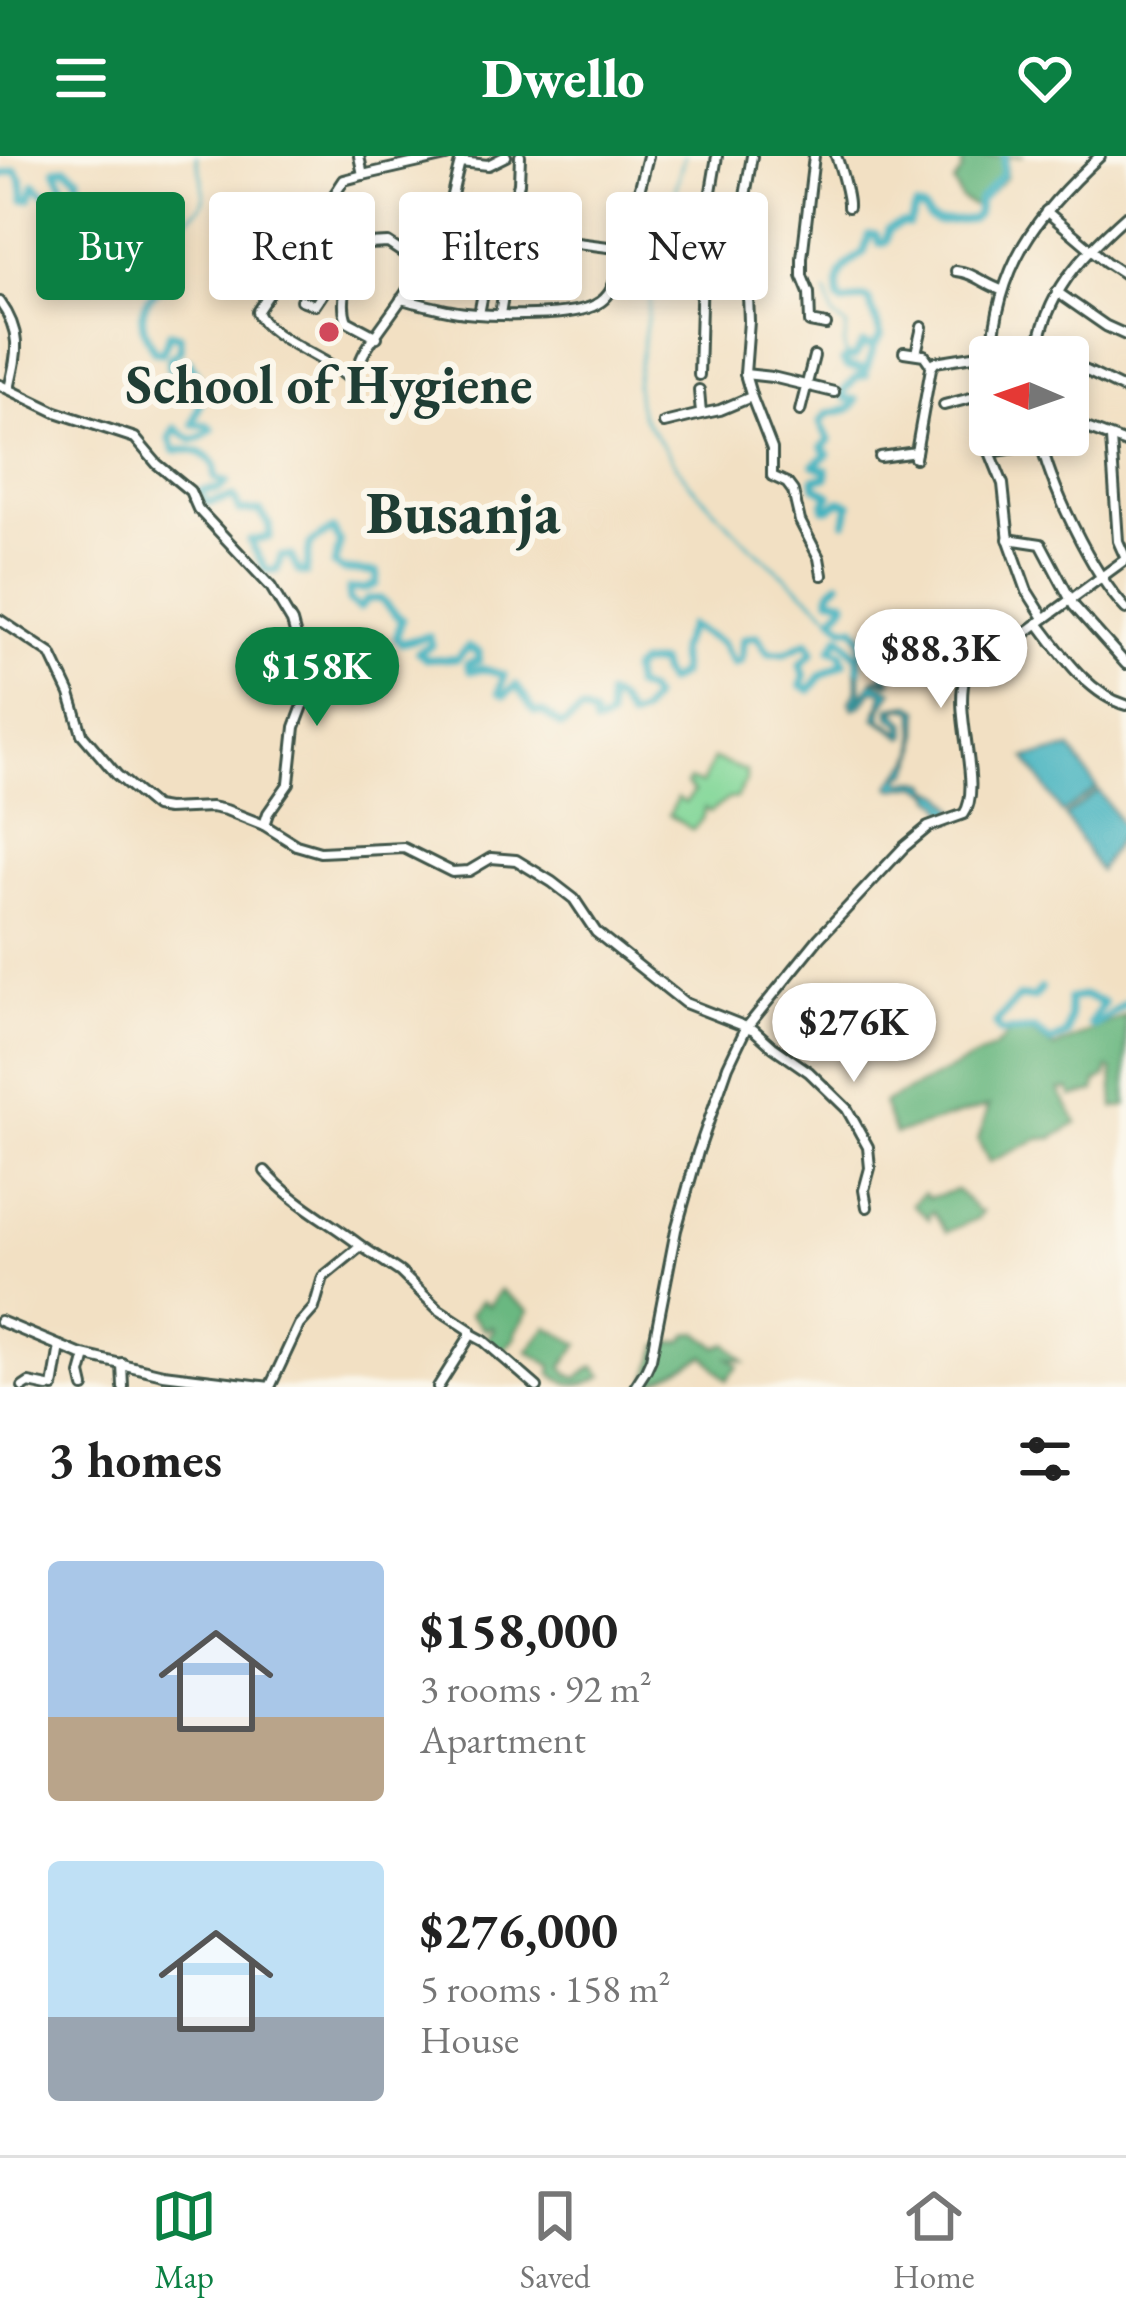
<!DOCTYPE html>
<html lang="en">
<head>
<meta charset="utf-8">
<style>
	:root { --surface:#fff; --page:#f6f6f6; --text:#222; --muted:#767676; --line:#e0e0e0; --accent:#0b8043 }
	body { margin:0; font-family:"EB Garamond",serif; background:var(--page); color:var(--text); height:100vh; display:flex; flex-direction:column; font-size:45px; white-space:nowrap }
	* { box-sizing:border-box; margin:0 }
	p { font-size:39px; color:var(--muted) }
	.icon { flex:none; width:66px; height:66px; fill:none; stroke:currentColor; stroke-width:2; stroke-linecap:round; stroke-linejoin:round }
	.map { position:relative; height:1231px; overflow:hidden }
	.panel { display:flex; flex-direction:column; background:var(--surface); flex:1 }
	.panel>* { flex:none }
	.hud { position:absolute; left:36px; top:36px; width:1056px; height:108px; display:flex; gap:24px }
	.needle { width:78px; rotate:272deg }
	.controls { position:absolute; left:969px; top:180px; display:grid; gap:24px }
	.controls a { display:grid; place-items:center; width:120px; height:120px; border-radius:12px; background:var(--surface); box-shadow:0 6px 18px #0003; font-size:60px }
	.price { position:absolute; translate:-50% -102px; padding:0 27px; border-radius:42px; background:#fff; color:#222; font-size:39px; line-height:78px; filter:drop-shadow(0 3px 6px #0008) }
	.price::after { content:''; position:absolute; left:50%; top:72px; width:36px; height:27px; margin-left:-18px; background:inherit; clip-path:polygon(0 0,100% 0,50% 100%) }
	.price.on { background:var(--accent); color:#fff }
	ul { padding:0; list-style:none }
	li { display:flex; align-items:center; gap:36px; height:300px; padding:0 48px }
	li span { display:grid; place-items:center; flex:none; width:336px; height:240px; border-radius:12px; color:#555 }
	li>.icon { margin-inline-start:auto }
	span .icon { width:144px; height:144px; fill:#fffc; stroke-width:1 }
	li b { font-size:51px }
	h2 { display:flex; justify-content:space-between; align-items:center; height:144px; padding:0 48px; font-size:51px }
	.pill { padding:0 42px; border-radius:12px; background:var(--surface); box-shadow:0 6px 18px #0003; font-size:42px; line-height:108px }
	.pill.on { background:var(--accent); color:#fff }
	header { display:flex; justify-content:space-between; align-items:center; height:156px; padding:0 48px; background:var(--accent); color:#fff; font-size:54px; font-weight:800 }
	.tab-bar { display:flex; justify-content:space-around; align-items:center; height:168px; border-top:3px solid var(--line); background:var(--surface); font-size:33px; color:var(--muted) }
	.tab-bar a { display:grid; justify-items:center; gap:6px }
	.tab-bar .on { color:var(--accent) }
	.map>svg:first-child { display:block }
	.green { fill:#83d799; stroke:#518a66; stroke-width:3 }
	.forest { fill:#6ab881; stroke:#447a5a; stroke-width:3 }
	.water { fill:#46b4c0; stroke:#32787a; stroke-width:3 }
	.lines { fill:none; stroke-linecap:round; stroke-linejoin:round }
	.stream { stroke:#46b4c0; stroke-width:3 }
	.river { stroke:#46b4c0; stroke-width:8 }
	.minor-casing { stroke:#3f5549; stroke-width:14 }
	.minor { stroke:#fff; stroke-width:8 }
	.poi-dot { fill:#d1495b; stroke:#fbf7ec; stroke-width:4.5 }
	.labels { text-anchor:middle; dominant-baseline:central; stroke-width:12; stroke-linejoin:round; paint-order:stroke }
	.poi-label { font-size:54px; font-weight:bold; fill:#1f3d34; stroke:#fbf7ec }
	.quarter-label { font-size:60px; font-weight:bold; fill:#1f3d34; stroke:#fbf7ec }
</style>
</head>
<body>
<header><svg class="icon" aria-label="menu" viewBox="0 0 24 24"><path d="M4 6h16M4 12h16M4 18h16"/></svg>Dwello<svg class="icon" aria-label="heart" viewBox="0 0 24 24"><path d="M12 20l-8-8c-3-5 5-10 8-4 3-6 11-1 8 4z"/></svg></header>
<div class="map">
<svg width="1126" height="1231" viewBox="0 0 1126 1231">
	<rect width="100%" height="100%" fill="#fbf7ec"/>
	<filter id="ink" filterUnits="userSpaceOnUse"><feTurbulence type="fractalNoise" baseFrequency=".00833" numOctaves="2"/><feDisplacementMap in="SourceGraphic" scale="24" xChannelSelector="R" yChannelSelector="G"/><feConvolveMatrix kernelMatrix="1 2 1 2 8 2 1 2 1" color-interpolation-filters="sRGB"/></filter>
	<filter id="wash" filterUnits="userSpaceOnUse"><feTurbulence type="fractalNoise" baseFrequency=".004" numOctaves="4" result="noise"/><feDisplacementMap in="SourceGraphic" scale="48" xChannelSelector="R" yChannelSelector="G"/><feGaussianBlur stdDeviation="2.7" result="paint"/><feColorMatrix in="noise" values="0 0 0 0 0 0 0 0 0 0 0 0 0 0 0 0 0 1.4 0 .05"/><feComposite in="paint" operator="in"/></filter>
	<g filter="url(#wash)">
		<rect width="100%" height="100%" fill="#f2e0c3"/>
		<polygon class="green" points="713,603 746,615 746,625 736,642 728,643 710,656 705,652 702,663 693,674 669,659 678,642 685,647 694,636 686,628 689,624 702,628"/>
		<g class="forest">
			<polygon points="962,0 1024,0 1008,0 1006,22 975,51 961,43 954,27 962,15"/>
			<polygon points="1126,859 1126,950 1114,952 1112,914 1108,912 1106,921 1096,926 1095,935 1072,941 1069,933 1059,934 1077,967 1053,982 1039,983 989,1006 978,984 989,950 895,978 883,947 994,892 1011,876 1032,877 1054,892"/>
			<polygon points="957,1034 977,1054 982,1055 978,1062 946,1076 933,1056 929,1058 929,1063 912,1048 924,1037 928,1042"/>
			<polygon points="500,1134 529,1155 515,1177 516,1181 499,1198 486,1184 494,1173 491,1170 485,1174 470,1158 481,1145 489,1150"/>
			<path d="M547,1171L579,1188L562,1211L568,1218L577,1222L594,1210L603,1220C583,1231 567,1231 551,1218L552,1210L528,1195Z"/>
			<polygon points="698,1176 717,1191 727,1187 744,1205 729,1202 738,1210 726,1224 705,1200 648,1229 648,1221 659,1189 683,1185 688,1178"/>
		</g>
		<g class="water">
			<path d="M856,506L861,507V537L856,548L874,523L879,521L888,524L884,518L887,508L886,518L893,525L889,528L878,523L876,526L893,535L882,551L881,563L902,576L901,568L890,560V551L911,548L920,553C917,582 923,591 909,617L903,619L901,624L904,626L914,624L928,627L931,633L944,638L956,653L954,660L950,662L941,647L934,642L933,638L918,629L892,633L890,630C896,618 911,610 915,596C918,584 914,567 915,554L900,552L894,555L906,566L907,580L904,582L875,562L884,536L873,534L861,550L853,553L850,545L857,533Z"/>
			<polygon points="1071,593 1097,632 1062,657 1026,602"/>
			<polygon points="1099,635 1125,673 1099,715 1065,660"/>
		</g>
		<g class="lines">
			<g class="stream">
				<path d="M165,84C173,66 201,61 204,40C205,29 198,11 196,0"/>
				<polyline points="658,103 684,0"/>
				<polyline points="656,110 636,229 638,248 642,260 688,326 749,389 833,461"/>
				<polyline points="826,137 833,160 847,171 844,189 846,202"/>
			</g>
			<g class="river">
				<path d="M0,19L16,14L22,25L24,43H30L35,28L44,37L59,40L63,29L55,13L66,12L79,22L70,69L61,78L82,86L80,103L86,110L97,105L95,93L100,77L111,78L114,93L128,96L134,89L133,77L154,76L167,86L163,108L159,113L172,119C166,130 159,131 151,140C135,157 144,177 154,195L162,197L170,177L180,180V194L170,202L169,212H177L184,205H189L205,234L193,268L207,269L212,273L202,281L192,284L175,272L170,283L175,295C192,292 204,295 215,309V322L227,326L219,333L201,335L207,347L234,341L239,355H260L269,369L270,381L250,385L266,414H277L281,400H291L298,415L306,417L310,388L333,373L340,387L334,409L343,414L377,417L376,428L365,433H349V445L359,452L368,443H380L402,464L396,482L401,487L429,480L432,489L418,496L426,503H457L468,491L479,496V504L467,508L470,515L483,513L504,519L499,536L505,539L516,529L535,556H542L562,570L582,555L593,560L595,569L609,563L608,540L618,545L630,563L642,557L652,542L646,535L635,531L632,515L640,508L659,507L662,518L668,526L681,518L679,494L689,470L721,487L734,508L741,505L743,483L757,480L768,497H785L808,486L813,496L800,509L805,521L801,529L810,534L821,520L844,507L841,497L831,494L840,480L858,501L859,512"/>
				<polyline points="866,214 874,190"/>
				<path d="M845,366L850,348L840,345L829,353H825L824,348L830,339L815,330L814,323L827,321V314L814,309L828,298L822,291L829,284L820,266L827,258C838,254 852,257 856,244L845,242L842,237L856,222L866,219V214L846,210L843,205L846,202L855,201L863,188L874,190L881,180L869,144L864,142L843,147L839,144C834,118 845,109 864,96L869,79H876L879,87H882L886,85L888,74L902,68L909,69L916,52L924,54L929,62L937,66L972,63L977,58L979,45L1003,19L1005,0"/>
				<polyline points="839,426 831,434 830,441 845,444 846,447 833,461 844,471 854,471 861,481 863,496 877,489 880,490 887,508 885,516"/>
				<polyline points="1041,833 1034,842 1019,841 996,868 1000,876 1034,874 1051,886 1067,878 1070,862 1069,843 1085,840 1104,847 1090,868 1095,870 1126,847"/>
			</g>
		</g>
	</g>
	<g filter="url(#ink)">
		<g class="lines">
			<defs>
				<g id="minor">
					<polyline points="359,0 363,19 446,0"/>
					<polyline points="752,0 741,63 746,87 749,165 745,218 752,242 772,293 772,320 787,327 793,335 800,365 819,402 822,419"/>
					<polyline points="814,0 802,102 802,120 809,137 810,166 826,169"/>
					<path d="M836,0C840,9 849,42 848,51"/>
					<path d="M363,19L344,24L257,156C268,183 328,201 352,225C357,217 359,206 364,197C381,168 406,142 421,111L418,107L388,87L368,88C351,104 338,143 347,165L377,181"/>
					<polyline points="1046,55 1106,106 1126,119"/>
					<polyline points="709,58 741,63"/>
					<polyline points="514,79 624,93"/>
					<polyline points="622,100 747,118"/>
					<polyline points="707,113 706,65 717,0"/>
					<path d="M956,115C973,116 985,129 1002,134"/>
					<path d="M420,121C447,82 448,50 460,6L488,9L506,0"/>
					<polyline points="1057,136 1106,170 1126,179"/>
					<path d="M401,143C422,148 445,155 466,157C495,160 574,162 597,148C610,141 613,130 618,117L648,0"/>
					<polyline points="301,144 315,149 336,118 345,115 349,119"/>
					<path d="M0,146C23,178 17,198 9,233"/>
					<polyline points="479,158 486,122 495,91 498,68 511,54"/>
					<polyline points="500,158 503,140 512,113 516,65 511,54 519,27 520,0"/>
					<polyline points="1038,186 1061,201"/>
					<polyline points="904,196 924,199 931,209"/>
					<polyline points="916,197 922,171"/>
					<path d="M992,201C997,110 1035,60 1100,0"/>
					<path d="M1036,201C1046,136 1079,102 1126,60"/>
					<polyline points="1068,206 1126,234"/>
					<polyline points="745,218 772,221 834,236"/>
					<polyline points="699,219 702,113"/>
					<polyline points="0,229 56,256 135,282 157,308 190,335 198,353 271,431 292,466 310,531 295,571 289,627 268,657 264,669"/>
					<polyline points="944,249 990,237"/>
					<polyline points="800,255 814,200"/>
					<polyline points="701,258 720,254 751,241"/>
					<polyline points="990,258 988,274 990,296 1041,288"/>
					<polyline points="1068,265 1126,287"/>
					<polyline points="664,267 701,258 699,234"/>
					<path d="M1039,279C1050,329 1091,416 1126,453"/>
					<polyline points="990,296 1003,328 1009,385 1027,435 1044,462"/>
					<polyline points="880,301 916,296"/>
					<polyline points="915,302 931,212 935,206 992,197"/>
					<polyline points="1008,383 1041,388 1074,450 1126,508"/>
					<polyline points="0,464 51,498 70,538 82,578 117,619 155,651 167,653 211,651 226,654 264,669 296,689 320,696 404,692 452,716 469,715 491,702 516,704 552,726 574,743 596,776 685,847 754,874 773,891 809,916 847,953 868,991 870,1012 864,1034 867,1051"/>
					<path d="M1038,467C1061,497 1088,538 1126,549"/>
					<path d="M265,1015C292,1047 329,1065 361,1090"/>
					<polyline points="0,1165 79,1198 163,1218 270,1231"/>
					<polyline points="471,1178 484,1185 537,1231"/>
					<polyline points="122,1207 123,1231"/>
					<polyline points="23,1231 29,1227 48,1231"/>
					<polyline points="53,1231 60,1190"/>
					<polyline points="84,1231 81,1218 86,1200"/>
					<polyline points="270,1231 299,1169 314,1152 323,1121 361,1090 400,1116 438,1153 470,1174 470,1180 438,1231"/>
					<path d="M635,1231L646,1214L651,1203L676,1074L698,996L728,910L746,872L819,782L904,691L928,671L964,658C983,631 953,558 965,521L1126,403L1118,385L1111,283"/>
				</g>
			</defs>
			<use href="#minor" class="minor-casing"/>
			<use href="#minor" class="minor"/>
		</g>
	</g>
	<circle class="poi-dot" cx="329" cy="176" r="12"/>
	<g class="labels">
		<g class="poi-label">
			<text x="329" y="228">School of Hygiene</text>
		</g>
		<g class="quarter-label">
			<text x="463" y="356">Busanja</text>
		</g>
	</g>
</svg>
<div class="controls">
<a><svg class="needle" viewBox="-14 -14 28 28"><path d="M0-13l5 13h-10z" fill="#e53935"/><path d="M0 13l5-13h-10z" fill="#767676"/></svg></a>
</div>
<b class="price" style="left:941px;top:555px">$88.3K</b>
<b class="price on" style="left:317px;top:573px">$158K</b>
<b class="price" style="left:854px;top:929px">$276K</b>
<div class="hud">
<a class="pill on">Buy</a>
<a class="pill">Rent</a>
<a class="pill">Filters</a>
<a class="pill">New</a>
</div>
</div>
<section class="panel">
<h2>3 homes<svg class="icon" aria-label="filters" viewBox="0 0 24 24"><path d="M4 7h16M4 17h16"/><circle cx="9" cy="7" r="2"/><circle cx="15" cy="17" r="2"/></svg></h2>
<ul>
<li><span style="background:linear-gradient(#a9c7e8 65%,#b9a48a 0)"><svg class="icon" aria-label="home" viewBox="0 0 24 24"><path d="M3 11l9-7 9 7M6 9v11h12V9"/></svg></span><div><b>$158,000</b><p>3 rooms · 92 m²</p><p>Apartment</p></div></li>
<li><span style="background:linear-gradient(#bfe0f5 65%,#9aa5b1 0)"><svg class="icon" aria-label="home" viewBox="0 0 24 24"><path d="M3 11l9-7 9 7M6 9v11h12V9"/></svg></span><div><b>$276,000</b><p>5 rooms · 158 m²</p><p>House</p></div></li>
</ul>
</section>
<nav class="tab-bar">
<a class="on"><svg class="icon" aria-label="map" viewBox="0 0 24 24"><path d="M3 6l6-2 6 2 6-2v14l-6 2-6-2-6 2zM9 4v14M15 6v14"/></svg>Map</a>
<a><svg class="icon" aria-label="saved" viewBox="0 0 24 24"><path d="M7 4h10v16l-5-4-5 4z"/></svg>Saved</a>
<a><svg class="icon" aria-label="home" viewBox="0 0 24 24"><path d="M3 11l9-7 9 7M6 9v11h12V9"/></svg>Home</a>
</nav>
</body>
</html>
